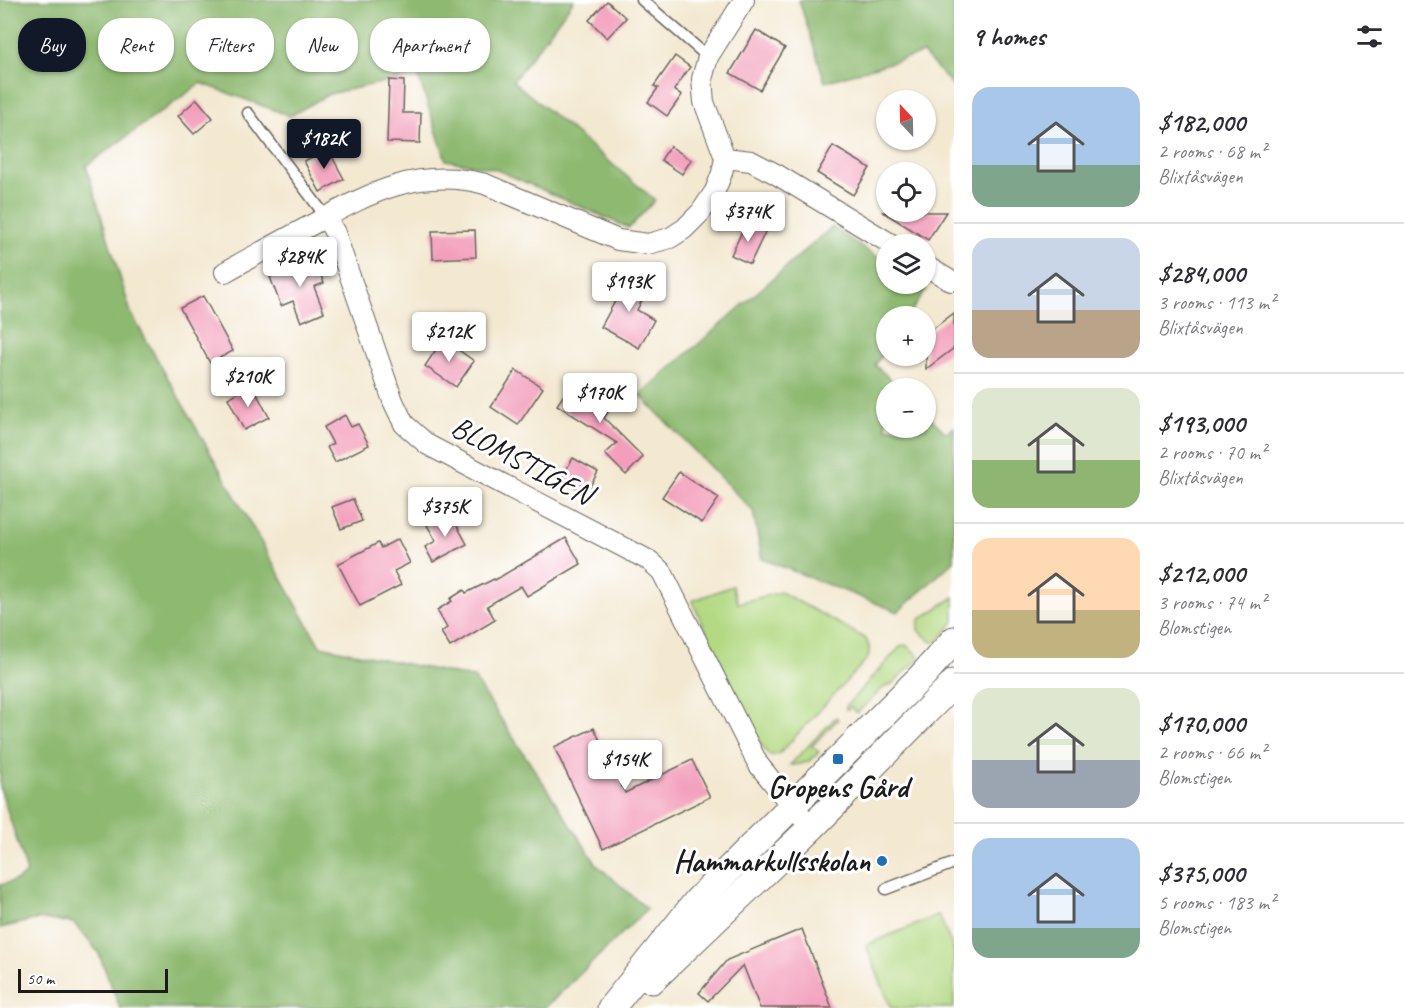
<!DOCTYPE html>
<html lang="en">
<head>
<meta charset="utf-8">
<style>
	:root { --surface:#fff; --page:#f2f2f3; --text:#2b2b33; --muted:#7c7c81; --line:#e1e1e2; --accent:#111827 }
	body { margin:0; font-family:Caveat,sans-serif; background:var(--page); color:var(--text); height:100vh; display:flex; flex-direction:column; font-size:22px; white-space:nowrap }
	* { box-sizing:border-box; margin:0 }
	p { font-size:20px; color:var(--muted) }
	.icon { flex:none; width:33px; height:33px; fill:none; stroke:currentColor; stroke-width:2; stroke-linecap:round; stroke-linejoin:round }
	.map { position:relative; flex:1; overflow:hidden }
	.drawer { display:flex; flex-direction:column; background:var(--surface); width:450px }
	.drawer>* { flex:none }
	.guide { position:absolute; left:18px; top:18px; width:570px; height:54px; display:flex; gap:12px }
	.needle { width:39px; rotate:338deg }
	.controls { position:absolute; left:876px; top:90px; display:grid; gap:12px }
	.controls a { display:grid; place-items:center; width:60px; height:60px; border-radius:50%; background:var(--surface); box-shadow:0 2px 4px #0004; font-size:30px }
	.scale { position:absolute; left:18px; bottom:15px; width:150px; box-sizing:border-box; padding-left:6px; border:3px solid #1c1c1c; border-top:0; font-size:16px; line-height:21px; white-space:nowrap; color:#1c1c1c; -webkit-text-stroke:4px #fff; paint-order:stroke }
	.price { position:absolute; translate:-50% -51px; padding:0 14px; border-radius:6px; background:#fff; color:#222; font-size:20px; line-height:39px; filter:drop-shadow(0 2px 3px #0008) }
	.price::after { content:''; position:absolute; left:50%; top:36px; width:18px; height:14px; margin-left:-9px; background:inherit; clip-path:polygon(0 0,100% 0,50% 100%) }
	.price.selected { background:var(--accent); color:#fff }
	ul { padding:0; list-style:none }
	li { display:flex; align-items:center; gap:18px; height:150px; padding:0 18px }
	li+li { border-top:2px solid var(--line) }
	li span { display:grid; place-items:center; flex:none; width:168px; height:120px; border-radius:18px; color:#555 }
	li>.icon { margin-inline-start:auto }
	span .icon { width:72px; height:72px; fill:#fffc; stroke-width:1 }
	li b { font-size:26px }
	h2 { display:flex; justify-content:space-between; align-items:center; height:72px; padding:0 18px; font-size:26px }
	.tag { padding:0 21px; border-radius:24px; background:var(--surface); box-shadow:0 2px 4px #0004; font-size:21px; line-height:54px }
	.tag.selected { background:var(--accent); color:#fff }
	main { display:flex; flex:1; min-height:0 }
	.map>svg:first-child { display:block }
	.green { fill:#b3d983; stroke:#687a50; stroke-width:1.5 }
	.forest { fill:#8eb971; stroke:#556a46; stroke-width:1.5 }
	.building { fill:#f39fbc }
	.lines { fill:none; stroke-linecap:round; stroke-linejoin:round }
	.lane-casing { stroke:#67635b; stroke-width:13 }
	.street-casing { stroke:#67635b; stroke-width:22 }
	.secondary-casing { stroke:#67635b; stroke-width:29 }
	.lane { stroke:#fff; stroke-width:10 }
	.street { stroke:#fff; stroke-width:20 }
	.secondary { stroke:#fff; stroke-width:27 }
	.poi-dot { fill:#1f6fb2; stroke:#fff; stroke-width:2 }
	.labels { text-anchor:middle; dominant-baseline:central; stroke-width:6; stroke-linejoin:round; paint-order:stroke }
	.street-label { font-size:30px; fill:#1c1c1c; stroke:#fff }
	.poi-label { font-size:30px; font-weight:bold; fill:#1c1c1c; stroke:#fff }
</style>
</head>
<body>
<main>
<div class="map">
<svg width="954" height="1008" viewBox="0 0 954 1008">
	<rect width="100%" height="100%" fill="#fff"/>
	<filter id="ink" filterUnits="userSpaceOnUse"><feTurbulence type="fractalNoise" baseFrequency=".0167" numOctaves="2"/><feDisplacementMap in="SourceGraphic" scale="12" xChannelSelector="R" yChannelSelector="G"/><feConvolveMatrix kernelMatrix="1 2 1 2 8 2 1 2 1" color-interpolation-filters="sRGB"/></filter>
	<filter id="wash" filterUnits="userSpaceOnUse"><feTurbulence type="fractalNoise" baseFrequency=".008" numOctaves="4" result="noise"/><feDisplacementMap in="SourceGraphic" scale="24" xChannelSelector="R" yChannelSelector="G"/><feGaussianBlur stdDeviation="1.35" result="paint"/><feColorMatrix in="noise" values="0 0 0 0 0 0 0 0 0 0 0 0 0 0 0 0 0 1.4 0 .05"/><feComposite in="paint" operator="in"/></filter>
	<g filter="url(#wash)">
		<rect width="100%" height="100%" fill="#f3e8d0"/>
		<g class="green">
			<path d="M732,586L738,603L781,592L865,638C870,645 870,650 868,658L780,753L770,756L764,749L742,709L692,601Z"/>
			<polygon points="954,597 954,622 936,642 932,642 918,630 919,620"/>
			<polygon points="906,645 918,655 918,660 892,684 883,688 857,713 851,707 846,710 846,706 901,646"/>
			<path d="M836,717L838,719L812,746L819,752C812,761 802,765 790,765Z"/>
			<polygon points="939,915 954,951 954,1008 891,1008 866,945"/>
		</g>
		<g class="forest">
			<polygon points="0,0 574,0 513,81 655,200 629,228 495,169 446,160 418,75 329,94 290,116 201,83 86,166 131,313 320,646 474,678 597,865 647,909 545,1008 120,1008 98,952 74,923 38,919 0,928 0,885 18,880 27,872 0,788"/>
			<polygon points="799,0 954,0 954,87 923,53 825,82"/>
			<polygon points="832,227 886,263 886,284 916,284 926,290 908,316 886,316 886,348 875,365 900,388 886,388 886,428 926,428 926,413 946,433 954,427 954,561 898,612 762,559 753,511 640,395"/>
		</g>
		<g id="blocks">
			<g class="building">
				<polygon points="607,1 626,18 607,38 589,20"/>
				<polygon points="756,30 785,48 760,90 730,73"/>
				<polygon points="675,56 690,67 674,90 682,95 667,116 648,102 658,88 654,86"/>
				<polygon points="389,80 404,81 403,113 421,113 420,143 387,142"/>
				<polygon points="197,99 213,118 194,134 178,116"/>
				<polygon points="670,146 691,160 682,174 661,160"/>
				<polygon points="833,146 870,168 853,195 817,173"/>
				<polygon points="328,149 344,179 320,192 304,161"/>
				<polygon points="883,212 946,212 928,240"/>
				<polygon points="747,221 766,230 750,264 731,255"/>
				<polygon points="475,230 476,257 433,259 432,231"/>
				<polygon points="312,255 324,283 314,287 324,312 301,322 293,301 281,306 270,277 288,270 286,266"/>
				<polygon points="630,274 650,285 637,310 654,320 639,348 601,327"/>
				<polygon points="203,296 233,351 210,363 180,308"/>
				<polygon points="954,313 954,348 926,369 926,334"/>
				<polygon points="443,339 474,361 456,387 425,366"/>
				<polygon points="516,370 543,388 518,425 491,407"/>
				<polygon points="573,381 612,406 604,418 643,457 626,475 605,454 617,443 557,405"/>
				<polygon points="252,385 269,417 244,430 228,398"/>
				<polygon points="345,415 351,427 358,424 369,445 335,462 327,447 333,444 324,427"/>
				<polygon points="573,458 598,472 586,493 561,479"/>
				<polygon points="679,472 719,498 702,523 662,497"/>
				<polygon points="353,499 362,521 341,529 332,507"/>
				<polygon points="450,513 467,544 433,562 425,547 436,541 427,525"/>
				<polygon points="566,538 581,564 527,596 521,586 487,606 495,620 450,647 441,632 447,628 437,610 452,601 450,599 464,590 466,593 494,579 495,580"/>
				<polygon points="398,539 410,563 394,571 401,585 360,606 338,564 378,543 381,548"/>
				<polygon points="594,728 625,793 692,760 710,797 603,849 554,747"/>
				<polygon points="802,929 832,1008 760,1008 743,965 708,1001 699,993 727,960"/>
			</g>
		</g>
	</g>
	<g filter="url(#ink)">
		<use href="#blocks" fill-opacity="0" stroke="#67635b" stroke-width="1.5"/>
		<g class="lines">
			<defs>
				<g id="lane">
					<polyline points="642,0 708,57"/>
					<polyline points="248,113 326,217"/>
					<polyline points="886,889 954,863"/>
				</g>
				<g id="street">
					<polyline points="725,158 751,161 776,174 891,244"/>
					<polyline points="326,217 335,233 393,401 404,424 428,445 650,561 662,572 758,764 791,805 812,827"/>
					<polyline points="926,266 951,281"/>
					<path d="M225,272C255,255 285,239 315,223C371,192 419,167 485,184L618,240L648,244L670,238L684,229L701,212L715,191L722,173L725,158L704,102L702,79L708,57L744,0"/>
				</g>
				<g id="secondary">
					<polyline points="652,980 812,827 954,683"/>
					<polyline points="611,1008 698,900 922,676 954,640"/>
				</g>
			</defs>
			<use href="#lane" class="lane-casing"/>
			<use href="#street" class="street-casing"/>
			<use href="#secondary" class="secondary-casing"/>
			<use href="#lane" class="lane"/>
			<use href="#street" class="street"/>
			<use href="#secondary" class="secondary"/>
		</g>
	</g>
	<g class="poi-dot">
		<rect x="832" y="753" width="12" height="12" rx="3"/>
		<circle cx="882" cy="861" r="6"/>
	</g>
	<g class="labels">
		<g class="street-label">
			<text transform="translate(522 460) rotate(28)">BLOMSTIGEN</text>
		</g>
		<g class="poi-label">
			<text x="838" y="787">Gropens Gård</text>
			<text x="870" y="861" text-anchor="end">Hammarkullsskolan</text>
		</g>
	</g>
</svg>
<div class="controls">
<a><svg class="needle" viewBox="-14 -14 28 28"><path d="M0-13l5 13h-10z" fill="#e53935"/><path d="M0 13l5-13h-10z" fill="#7c7c81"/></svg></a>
<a><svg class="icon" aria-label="locate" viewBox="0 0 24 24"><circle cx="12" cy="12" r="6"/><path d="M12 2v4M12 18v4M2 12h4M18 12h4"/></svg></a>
<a><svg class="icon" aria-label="layers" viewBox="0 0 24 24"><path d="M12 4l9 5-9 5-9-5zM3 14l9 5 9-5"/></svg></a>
<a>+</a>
<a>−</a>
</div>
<div class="scale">50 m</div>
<b class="price selected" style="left:324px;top:170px">$182K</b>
<b class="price" style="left:748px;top:243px">$374K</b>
<b class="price" style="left:300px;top:288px">$284K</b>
<b class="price" style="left:629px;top:313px">$193K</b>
<b class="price" style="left:449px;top:363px">$212K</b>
<b class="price" style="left:248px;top:408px">$210K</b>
<b class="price" style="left:600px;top:424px">$170K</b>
<b class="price" style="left:445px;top:538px">$375K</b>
<b class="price" style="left:625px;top:791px">$154K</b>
<div class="guide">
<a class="tag selected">Buy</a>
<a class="tag">Rent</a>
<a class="tag">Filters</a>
<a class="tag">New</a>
<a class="tag">Apartment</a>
</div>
</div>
<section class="drawer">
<h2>9 homes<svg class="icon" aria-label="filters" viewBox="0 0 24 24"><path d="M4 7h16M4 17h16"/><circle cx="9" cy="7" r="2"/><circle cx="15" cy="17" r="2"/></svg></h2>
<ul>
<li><span style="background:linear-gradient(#a9c7e8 65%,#7fa58c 0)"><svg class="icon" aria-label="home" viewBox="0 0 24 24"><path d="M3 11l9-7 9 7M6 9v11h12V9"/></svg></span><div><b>$182,000</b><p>2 rooms · 68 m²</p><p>Blixtåsvägen</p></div></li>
<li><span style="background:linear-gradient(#c9d6e8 60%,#b9a48a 0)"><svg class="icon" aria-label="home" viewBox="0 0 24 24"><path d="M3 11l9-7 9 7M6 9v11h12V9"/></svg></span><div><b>$284,000</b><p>3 rooms · 113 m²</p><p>Blixtåsvägen</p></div></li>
<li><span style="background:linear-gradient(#dfe7d0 60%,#8fb573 0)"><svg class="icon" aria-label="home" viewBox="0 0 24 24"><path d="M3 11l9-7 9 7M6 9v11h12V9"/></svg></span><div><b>$193,000</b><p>2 rooms · 70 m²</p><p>Blixtåsvägen</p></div></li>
<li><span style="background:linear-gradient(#ffd9b3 60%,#c2b280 0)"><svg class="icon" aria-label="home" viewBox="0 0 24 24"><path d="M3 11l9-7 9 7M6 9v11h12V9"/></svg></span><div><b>$212,000</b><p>3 rooms · 74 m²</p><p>Blomstigen</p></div></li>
<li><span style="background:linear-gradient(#dfe7d0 60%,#9aa5b1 0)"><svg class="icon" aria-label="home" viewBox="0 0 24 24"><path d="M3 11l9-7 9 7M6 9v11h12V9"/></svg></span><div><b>$170,000</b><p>2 rooms · 66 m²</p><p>Blomstigen</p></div></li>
<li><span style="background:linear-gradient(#a9c7e8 75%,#7fa58c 0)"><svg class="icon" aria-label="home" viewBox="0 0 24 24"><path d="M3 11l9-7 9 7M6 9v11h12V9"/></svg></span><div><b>$375,000</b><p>5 rooms · 183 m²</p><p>Blomstigen</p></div></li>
</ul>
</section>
</main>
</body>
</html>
